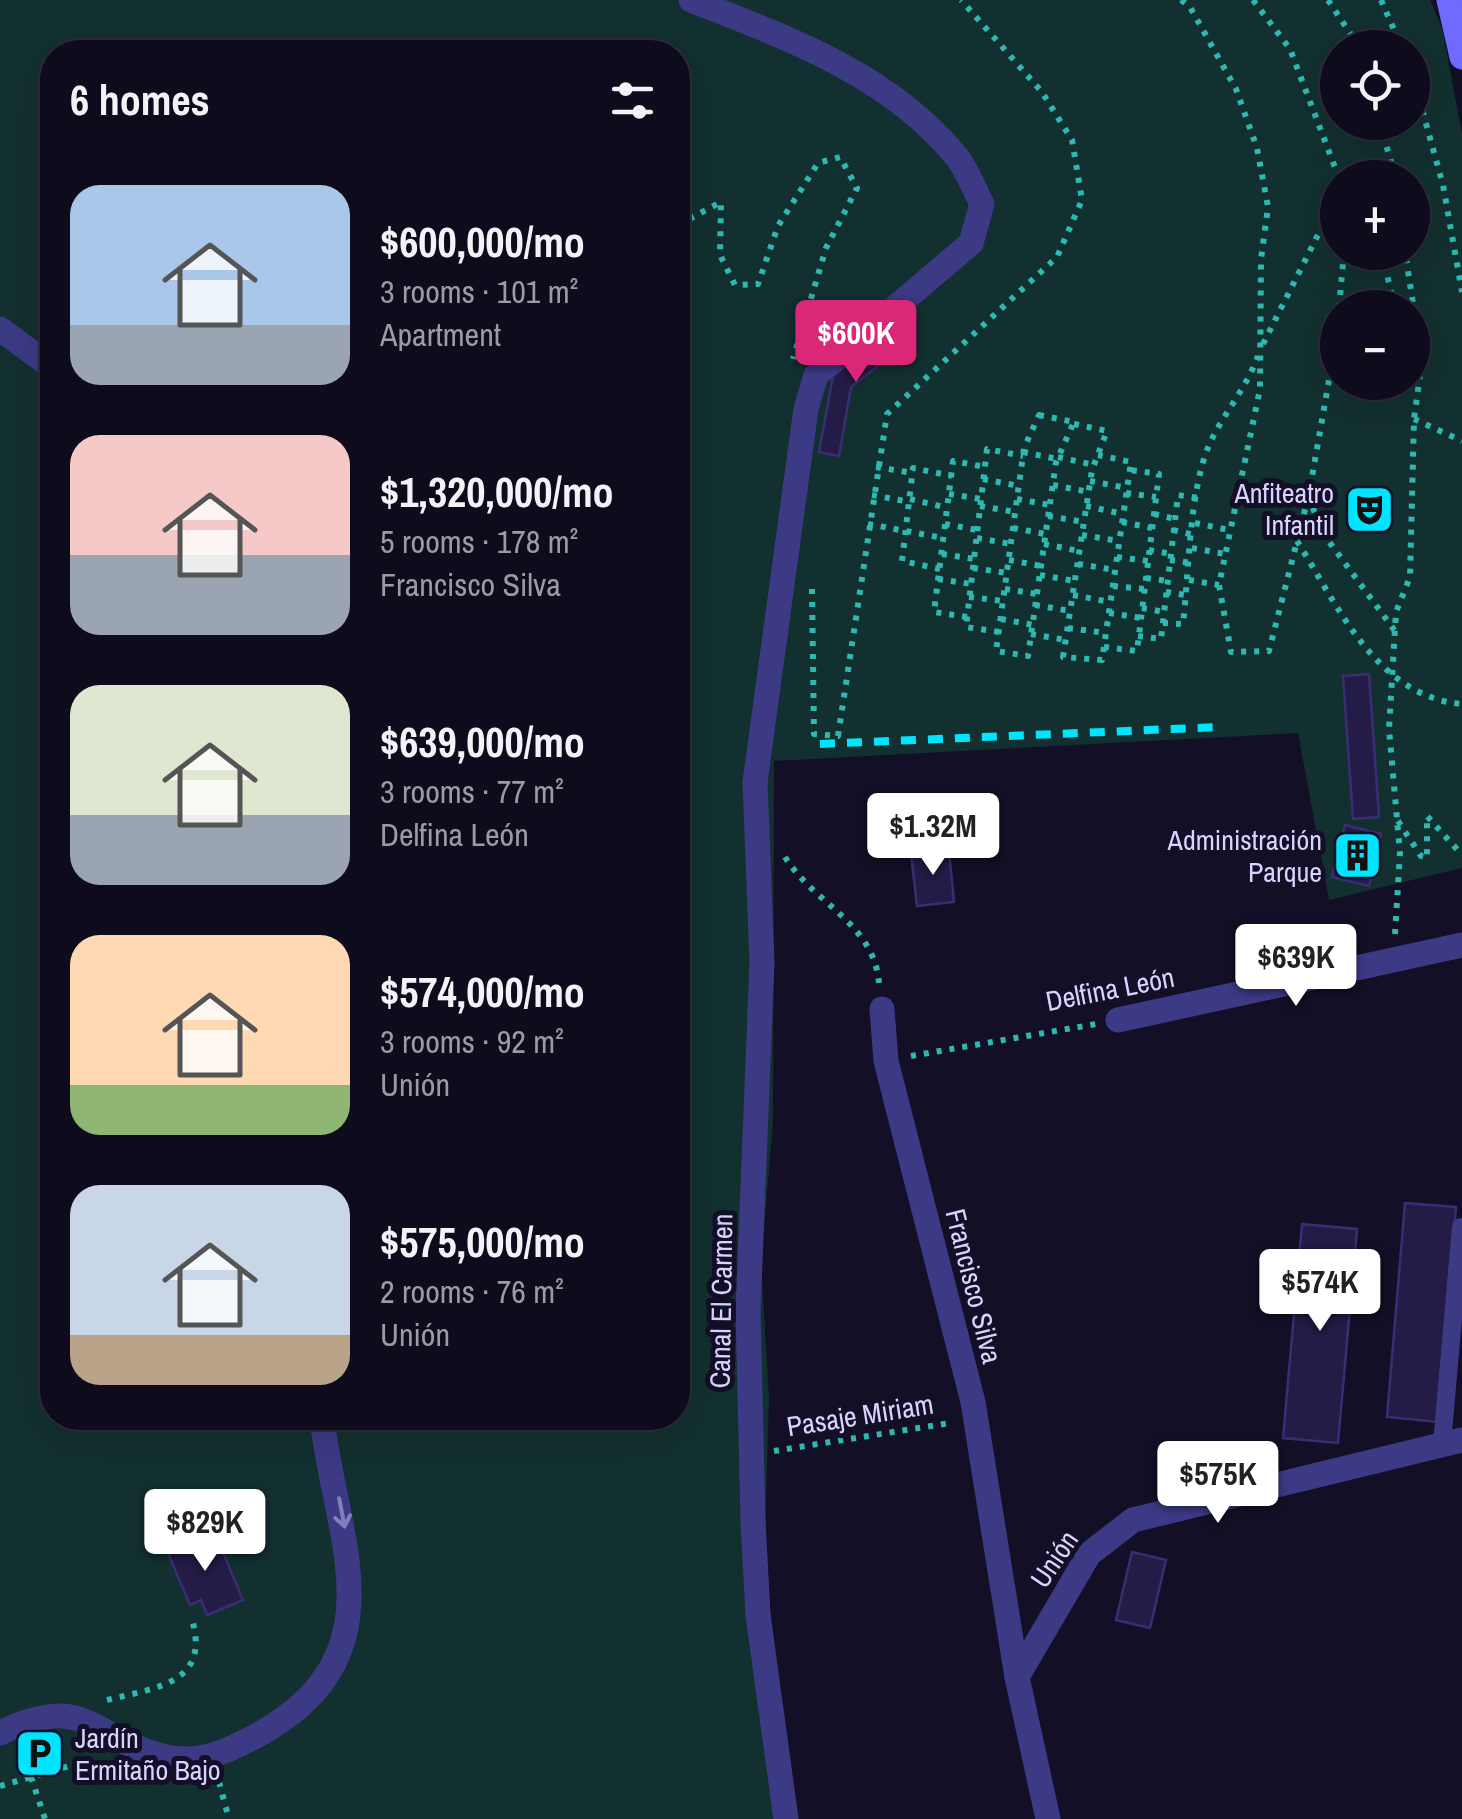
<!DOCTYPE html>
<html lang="en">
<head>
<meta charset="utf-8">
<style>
	:root { --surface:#0e0b1c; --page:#171425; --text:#f1f3f6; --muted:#9b9ba3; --line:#2e2b3b; --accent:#db2777 }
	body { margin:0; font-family:"Archivo Narrow",sans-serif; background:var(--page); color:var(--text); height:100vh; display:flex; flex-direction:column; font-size:38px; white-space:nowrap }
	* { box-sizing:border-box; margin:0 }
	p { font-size:32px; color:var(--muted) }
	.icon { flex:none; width:55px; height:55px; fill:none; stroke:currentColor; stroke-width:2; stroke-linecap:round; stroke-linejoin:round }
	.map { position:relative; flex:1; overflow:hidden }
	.panel { position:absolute; left:40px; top:40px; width:650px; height:1390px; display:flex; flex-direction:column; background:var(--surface); border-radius:40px; box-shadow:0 10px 40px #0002,0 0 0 2px var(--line) }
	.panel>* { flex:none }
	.buttons { position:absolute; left:1320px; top:30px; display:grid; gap:20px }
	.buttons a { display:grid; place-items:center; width:110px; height:110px; border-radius:50%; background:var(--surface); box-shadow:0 10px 40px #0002,0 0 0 2px var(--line); font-size:50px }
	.price { position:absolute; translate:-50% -85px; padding:0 22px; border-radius:10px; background:#fff; color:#222; font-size:32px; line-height:65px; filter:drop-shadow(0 2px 5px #0008) }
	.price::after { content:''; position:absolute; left:50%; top:60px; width:30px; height:22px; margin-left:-15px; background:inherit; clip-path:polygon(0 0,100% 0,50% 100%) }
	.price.active { background:var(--accent); color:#fff }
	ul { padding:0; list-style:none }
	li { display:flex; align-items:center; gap:30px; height:250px; padding:0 30px }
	li span { display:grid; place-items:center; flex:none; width:280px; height:200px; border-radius:30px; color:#555 }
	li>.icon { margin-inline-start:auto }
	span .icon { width:120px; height:120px; fill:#fffc; stroke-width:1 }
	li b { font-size:42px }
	h2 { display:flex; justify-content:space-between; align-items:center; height:120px; padding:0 30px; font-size:42px }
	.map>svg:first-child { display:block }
	.green { fill:#12302f; fill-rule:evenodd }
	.building { fill:#241b47; stroke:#3b2d73; stroke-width:2.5 }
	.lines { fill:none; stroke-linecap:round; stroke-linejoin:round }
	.path { stroke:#2fb8b0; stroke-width:6; stroke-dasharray:5 8; stroke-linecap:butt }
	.service { stroke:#3d3a85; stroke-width:18 }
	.pedestrian { stroke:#3d3a85; stroke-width:25 }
	.minor { stroke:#3d3a85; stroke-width:25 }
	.secondary { stroke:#6f6bff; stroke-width:25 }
	.rail { stroke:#00e5ff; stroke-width:8; stroke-dasharray:15 12; stroke-linecap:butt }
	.oneway { stroke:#837fbc }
	.labels { text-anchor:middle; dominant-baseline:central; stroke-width:10; stroke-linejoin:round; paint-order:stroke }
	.poi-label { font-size:28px; fill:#d9d4ff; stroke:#130f26; text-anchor:end }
	.street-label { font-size:28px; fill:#d9d4ff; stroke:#130f26 }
</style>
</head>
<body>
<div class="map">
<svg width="1462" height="1819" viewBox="0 0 1462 1819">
	<rect width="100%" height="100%" fill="#130f26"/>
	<path class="green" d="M0,0H1430L1442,28L1462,133V868L1329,900L1298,733L774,761L773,1123L761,1262L769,1399L764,1563L797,1819H0ZM1338,48H1412V122H1338ZM52,52H678V1418H52ZM1338,178H1412V252H1338ZM1338,308H1412V382H1338Z"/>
	<g class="building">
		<polygon points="902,322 914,338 851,387 839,456 819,452 833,376"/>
		<polygon points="1369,674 1379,817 1353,819 1343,676"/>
		<polygon points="1345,825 1381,834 1369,886 1332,877"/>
		<polygon points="949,851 954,902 917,906 911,854"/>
		<polygon points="1405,1203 1456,1207 1438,1422 1387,1417"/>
		<polygon points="1302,1224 1357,1229 1338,1443 1283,1438"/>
		<polygon points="214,1531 243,1600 207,1615 201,1600 190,1605 167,1551"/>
		<polygon points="1132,1552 1166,1560 1150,1628 1116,1620"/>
	</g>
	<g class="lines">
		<g class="path">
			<polyline points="1181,0 1190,7 1236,89 1257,148 1268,207 1261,259 1260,389 1219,585 1231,652 1269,651 1309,494"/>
			<polyline points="1253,0 1290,49 1339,178"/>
			<polyline points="1328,0 1360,48"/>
			<polyline points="1381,0 1402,48"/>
			<polyline points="1412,73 1443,185 1462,292"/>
			<polyline points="1379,122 1396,178"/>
			<polyline points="678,225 721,202 720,255 735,285 758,284 778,226 818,163 840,157 857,188 826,248 793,359"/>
			<polyline points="1382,252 1391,292 1402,308"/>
			<polyline points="1339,308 1344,252"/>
			<polyline points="1338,329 1309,494 1319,528 1395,631"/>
			<polyline points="1263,344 1338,195"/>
			<polygon points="1039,415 1074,422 1056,462 1028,656 996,651 1024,448"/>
			<polyline points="1414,419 1462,441"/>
			<polyline points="1074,424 1107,431 1092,470 1063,657 1102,660 1131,462 1098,455"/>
			<polyline points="1023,452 1057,459"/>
			<polyline points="1058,457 1094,465"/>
			<polyline points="876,467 913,473"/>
			<polyline points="983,479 1019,486"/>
			<polyline points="1090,481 1127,488"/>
			<polyline points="1053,485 1089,492"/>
			<polyline points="1126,493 1156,497"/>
			<polyline points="949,494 981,499"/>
			<polyline points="872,495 910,502"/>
			<polyline points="910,499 948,508"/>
			<polyline points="1017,499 1050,505"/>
			<polyline points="980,506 1015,512"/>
			<polyline points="1086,506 1123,514"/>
			<polyline points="1154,514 1175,519"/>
			<polyline points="1048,516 1084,522"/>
			<polyline points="1122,522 1152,528"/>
			<polyline points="1195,523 1229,530"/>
			<polyline points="868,524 943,538"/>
			<polyline points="945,524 977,530"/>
			<polyline points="1013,528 1045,534"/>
			<polyline points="1173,530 1194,535"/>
			<polyline points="1082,535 1119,541"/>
			<polyline points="977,538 1011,544"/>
			<path d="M1297,541C1338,606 1377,697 1462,704"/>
			<polyline points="1044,544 1079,551"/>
			<polyline points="1192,548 1225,554"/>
			<polyline points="1149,550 1171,554"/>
			<polyline points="942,554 974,559"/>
			<polyline points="1117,557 1148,561"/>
			<polyline points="1009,560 1041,566"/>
			<polyline points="1170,560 1191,563"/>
			<polyline points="1078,564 1115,570"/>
			<polyline points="973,568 1007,573"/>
			<polyline points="940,569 902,561 913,468 952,476"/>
			<polyline points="1040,575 1075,581"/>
			<polyline points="1146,578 1167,581"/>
			<polyline points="938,579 971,584"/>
			<polyline points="1189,580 1219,585"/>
			<polyline points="1113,586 1144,589"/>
			<polyline points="812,589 814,734 838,736 887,414 1057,257 1082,200 1072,140 1042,92 961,0"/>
			<polyline points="1005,589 1037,594"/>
			<polyline points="1166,592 1186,595"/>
			<polyline points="1073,595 1110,602"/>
			<polyline points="969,597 1003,601"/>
			<polyline points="1035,605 1070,611"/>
			<polyline points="1142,608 1164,612"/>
			<polyline points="1109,613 1141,618"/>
			<polyline points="967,617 934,612 953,461 985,467"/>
			<polyline points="1001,619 1033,625"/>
			<path d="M1163,623L1183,624C1189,572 1189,493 1209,445C1223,414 1246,389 1258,356"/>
			<polyline points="1068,628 1106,633"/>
			<polyline points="999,632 966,627 987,449 1023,456"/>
			<polyline points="1031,634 1066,640"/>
			<polyline points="1138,636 1161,639 1178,495 1198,498"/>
			<polyline points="1104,647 1137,651 1159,474 1130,470"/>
			<polyline points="1398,821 1421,856 1427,858 1427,816 1462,855"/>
			<path d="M785,857C814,904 874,923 879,983"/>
			<polyline points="1395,934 1400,853 1389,729 1396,612 1410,577 1414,419 1422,361 1405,252"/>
			<polyline points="911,1056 1096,1024"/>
			<polyline points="774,1451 950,1423"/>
			<path d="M107,1700C159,1687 212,1683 191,1616"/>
			<polyline points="31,1777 45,1819"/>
			<polyline points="219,1782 229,1819"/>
			<polyline points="0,1786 83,1762 101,1763"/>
		</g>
		<polyline class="service" points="1442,1444 1461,1227"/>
		<path class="pedestrian" d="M691,0C787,38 889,74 956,156C967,169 974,189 982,204L971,243L816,375L806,409L755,782"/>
		<g class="minor">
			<polyline points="0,329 52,367"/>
			<polyline points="755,782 762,962 748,1312 753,1520 758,1615 786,1819"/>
			<polyline points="882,1009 886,1061 973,1402 1017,1677 1048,1819"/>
			<polyline points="1118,1020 1462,945"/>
			<polyline points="1017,1677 1089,1554 1133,1520 1462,1440"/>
			<path d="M0,1733C86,1691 89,1737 162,1756C200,1766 231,1750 263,1732C401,1652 335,1538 322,1418"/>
		</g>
		<polyline class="secondary" points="1449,0 1462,57"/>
		<polyline class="rail" points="820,744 1220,727"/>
	</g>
	<defs><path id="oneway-shaft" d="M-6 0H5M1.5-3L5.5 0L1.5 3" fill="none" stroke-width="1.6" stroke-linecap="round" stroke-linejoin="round" transform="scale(2.5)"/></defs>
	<use class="oneway" href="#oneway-shaft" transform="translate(342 1513) rotate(79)"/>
	<defs>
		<symbol id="theatre-square" viewBox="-11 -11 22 22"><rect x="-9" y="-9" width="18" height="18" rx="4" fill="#00e5ff" stroke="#130f26"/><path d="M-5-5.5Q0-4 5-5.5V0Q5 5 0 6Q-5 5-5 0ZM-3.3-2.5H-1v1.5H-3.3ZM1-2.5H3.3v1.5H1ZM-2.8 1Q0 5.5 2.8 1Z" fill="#111"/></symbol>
		<symbol id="building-square" viewBox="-11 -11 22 22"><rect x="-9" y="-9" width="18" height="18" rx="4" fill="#00e5ff" stroke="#130f26"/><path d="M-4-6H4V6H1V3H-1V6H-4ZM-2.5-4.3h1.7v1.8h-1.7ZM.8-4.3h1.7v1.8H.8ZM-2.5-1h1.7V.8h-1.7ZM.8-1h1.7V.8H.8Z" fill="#111"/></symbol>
		<symbol id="parking-square" viewBox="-11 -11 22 22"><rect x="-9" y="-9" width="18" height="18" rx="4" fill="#00e5ff" stroke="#130f26"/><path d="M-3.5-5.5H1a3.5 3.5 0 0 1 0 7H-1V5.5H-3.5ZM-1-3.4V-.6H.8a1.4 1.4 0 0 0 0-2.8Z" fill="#111"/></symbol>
	</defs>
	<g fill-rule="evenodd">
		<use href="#theatre-square" x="1342" y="482" width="55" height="55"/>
		<use href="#building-square" x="1330" y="828" width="55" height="55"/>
		<use href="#parking-square" x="12" y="1726" width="55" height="55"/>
	</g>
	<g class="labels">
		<g class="poi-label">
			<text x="1334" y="493">Anfiteatro<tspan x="1334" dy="32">Infantil</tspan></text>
			<text x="1322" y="840">Administración<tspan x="1322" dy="32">Parque</tspan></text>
			<text x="75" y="1738" text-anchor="start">Jardín<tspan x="75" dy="32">Ermitaño Bajo</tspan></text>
		</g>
		<g class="street-label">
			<text transform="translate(1110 989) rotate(-11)">Delfina León</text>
			<text transform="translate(974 1286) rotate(76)">Francisco Silva</text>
			<text transform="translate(721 1301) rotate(-89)">Canal El Carmen</text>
			<text transform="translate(860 1415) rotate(-9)">Pasaje Miriam</text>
			<text transform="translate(1054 1559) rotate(-56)">Unión</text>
		</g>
	</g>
</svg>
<div class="buttons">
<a><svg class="icon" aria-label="locate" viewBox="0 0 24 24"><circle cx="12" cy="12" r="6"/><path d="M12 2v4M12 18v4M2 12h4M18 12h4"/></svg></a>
<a>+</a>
<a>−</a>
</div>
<b class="price active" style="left:856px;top:385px">$600K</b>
<b class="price" style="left:933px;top:878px">$1.32M</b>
<b class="price" style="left:1296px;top:1009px">$639K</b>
<b class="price" style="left:1320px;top:1334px">$574K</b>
<b class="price" style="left:1218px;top:1526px">$575K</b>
<b class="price" style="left:205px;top:1574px">$829K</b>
<section class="panel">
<h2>6 homes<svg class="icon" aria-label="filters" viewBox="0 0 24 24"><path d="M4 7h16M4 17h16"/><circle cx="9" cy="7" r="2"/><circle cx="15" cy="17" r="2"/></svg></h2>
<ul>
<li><span style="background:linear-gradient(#a9c7e8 70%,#9aa5b1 0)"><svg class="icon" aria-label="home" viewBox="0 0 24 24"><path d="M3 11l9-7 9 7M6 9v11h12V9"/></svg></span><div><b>$600,000/mo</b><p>3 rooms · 101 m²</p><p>Apartment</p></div></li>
<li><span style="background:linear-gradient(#f6c9c9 60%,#9aa5b1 0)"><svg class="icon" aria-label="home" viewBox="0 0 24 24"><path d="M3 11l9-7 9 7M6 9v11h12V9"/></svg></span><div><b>$1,320,000/mo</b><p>5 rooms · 178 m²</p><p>Francisco Silva</p></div></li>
<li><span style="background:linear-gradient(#dfe7d0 65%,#9aa5b1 0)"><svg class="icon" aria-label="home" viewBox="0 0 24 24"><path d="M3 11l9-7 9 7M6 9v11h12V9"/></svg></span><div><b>$639,000/mo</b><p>3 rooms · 77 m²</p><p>Delfina León</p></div></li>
<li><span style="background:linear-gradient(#ffd9b3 75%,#8fb573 0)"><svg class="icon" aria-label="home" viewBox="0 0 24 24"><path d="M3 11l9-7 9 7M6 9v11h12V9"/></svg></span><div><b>$574,000/mo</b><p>3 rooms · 92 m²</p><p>Unión</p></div></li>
<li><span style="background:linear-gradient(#c9d6e8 75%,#b9a48a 0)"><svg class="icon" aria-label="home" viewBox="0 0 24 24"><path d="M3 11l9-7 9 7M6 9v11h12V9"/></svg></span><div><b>$575,000/mo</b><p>2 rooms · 76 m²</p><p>Unión</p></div></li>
</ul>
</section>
</div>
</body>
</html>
